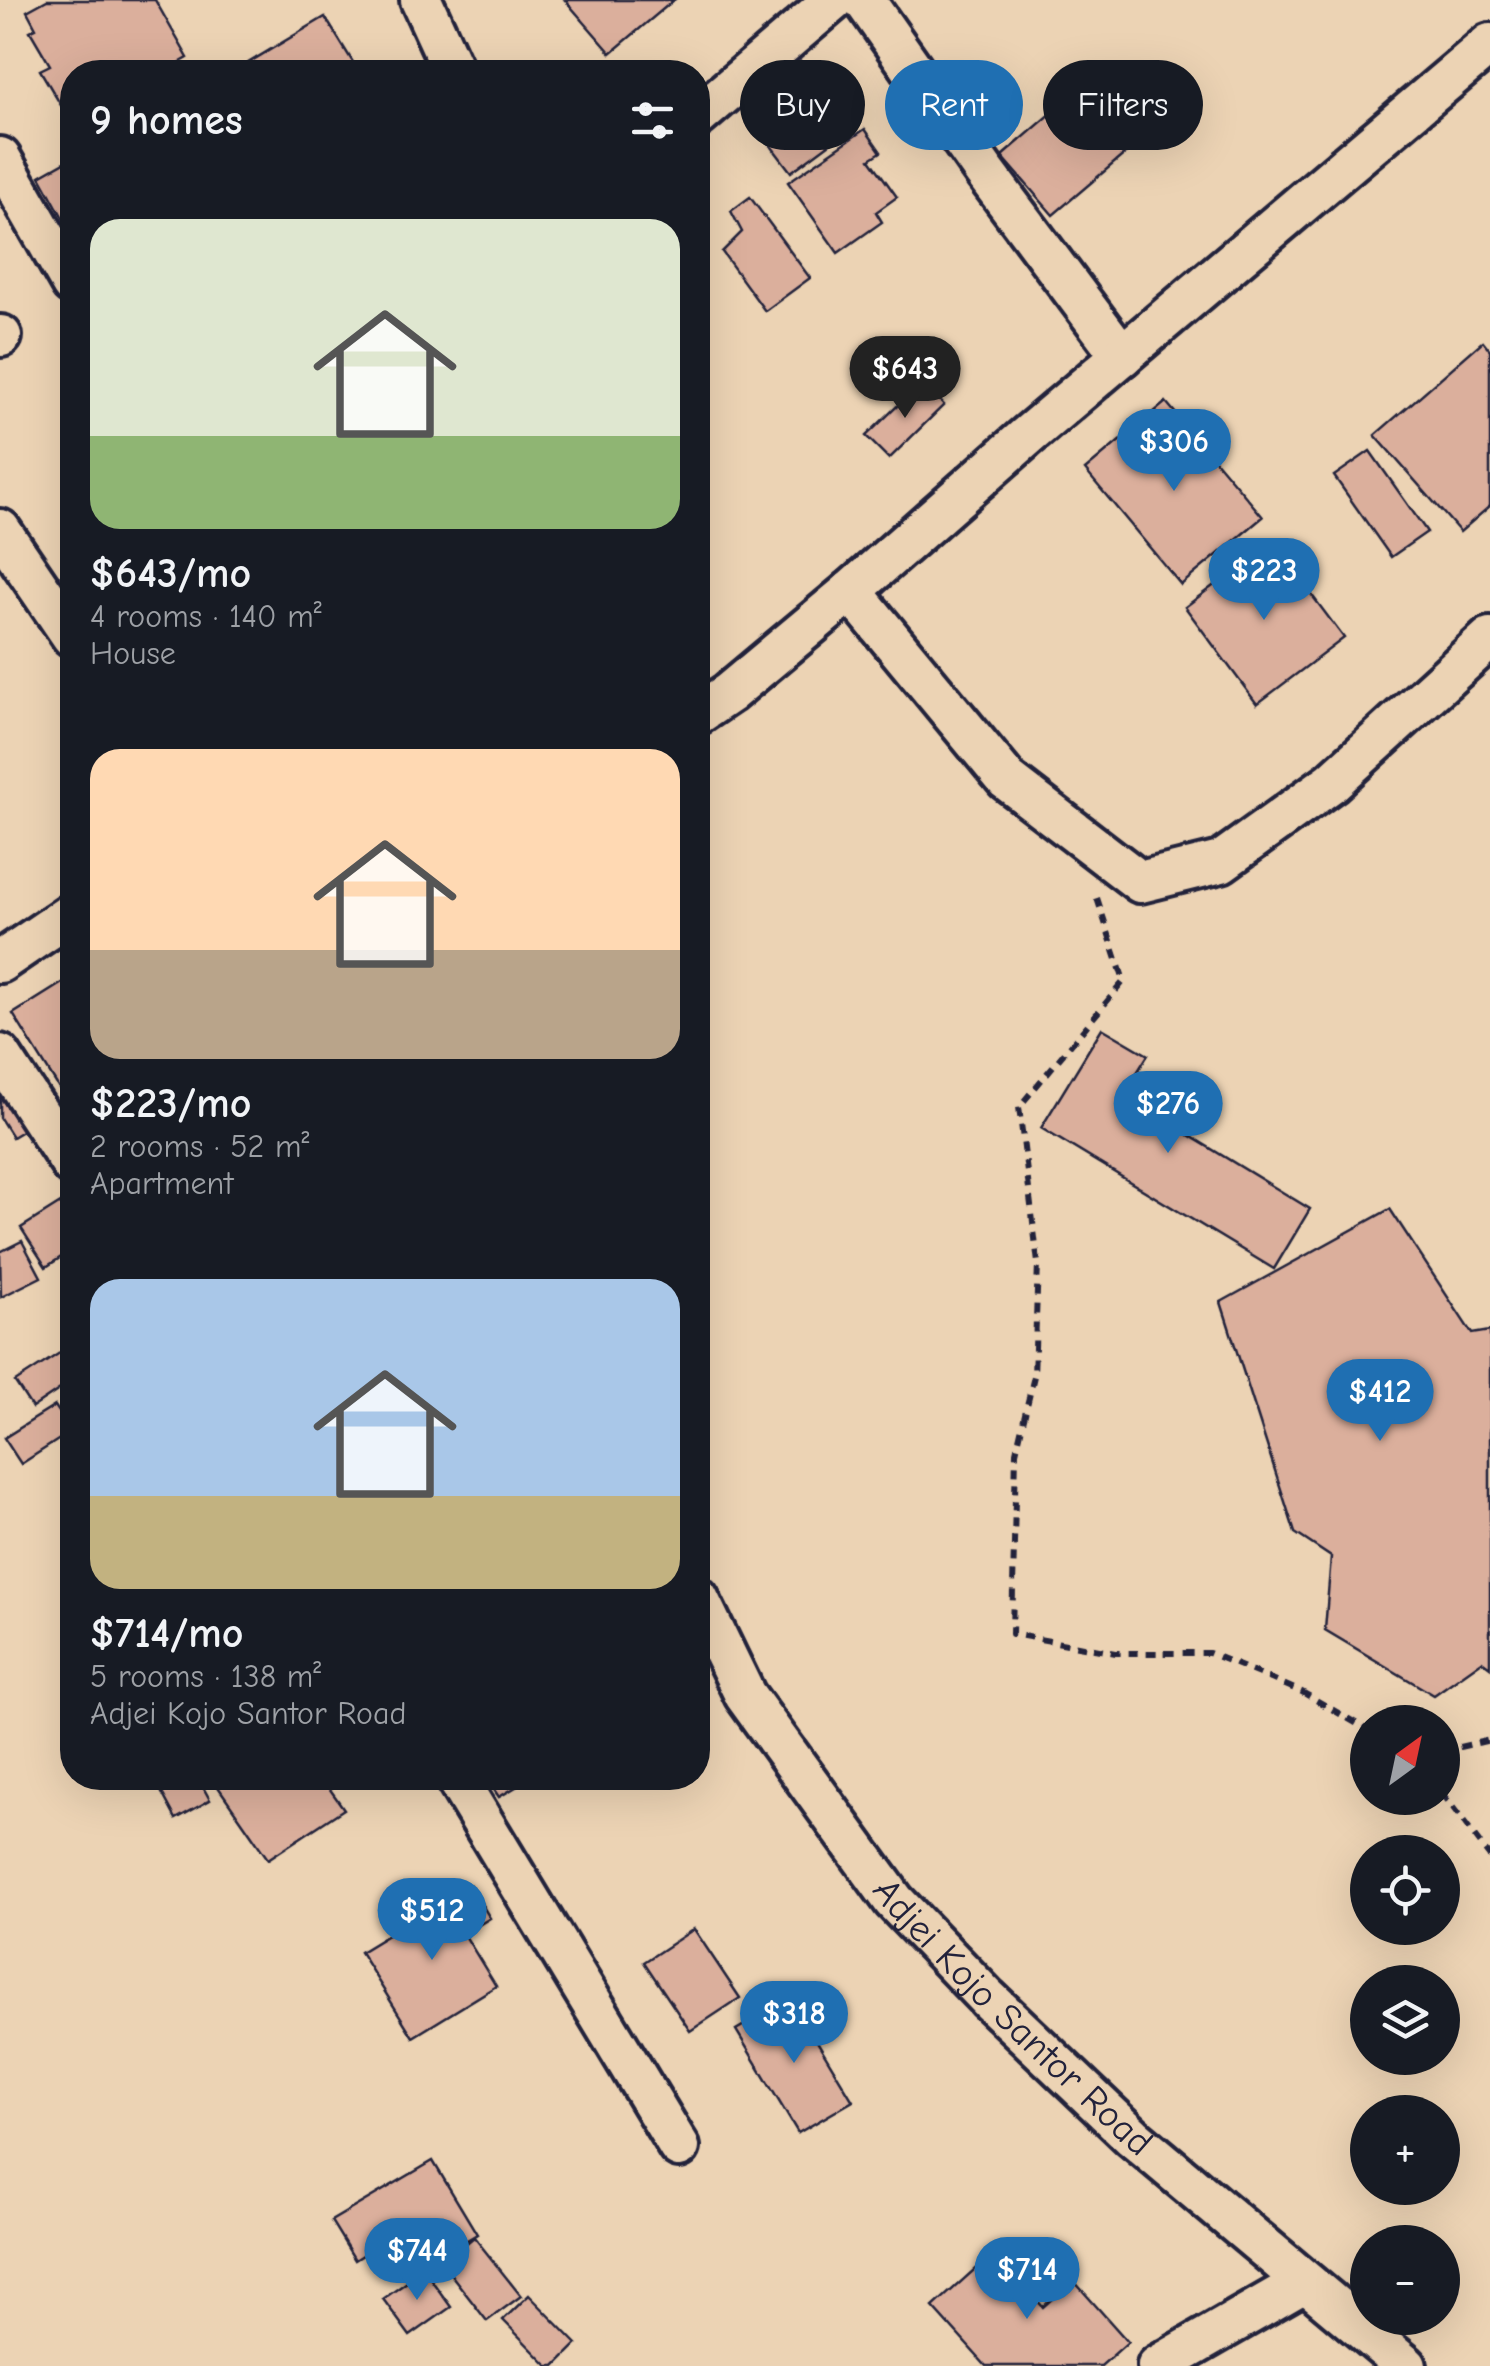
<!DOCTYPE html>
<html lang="en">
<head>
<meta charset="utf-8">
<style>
	:root { --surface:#171b24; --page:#242831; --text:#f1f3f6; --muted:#9ea1a6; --accent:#1f6fb2 }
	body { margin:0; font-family:"Comic Neue",sans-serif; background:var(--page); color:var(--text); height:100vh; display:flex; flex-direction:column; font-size:38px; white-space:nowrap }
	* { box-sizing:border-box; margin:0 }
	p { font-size:32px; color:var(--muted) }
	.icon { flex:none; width:55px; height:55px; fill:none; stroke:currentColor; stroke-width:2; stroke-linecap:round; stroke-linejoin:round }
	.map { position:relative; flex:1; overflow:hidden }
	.side { position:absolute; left:60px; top:60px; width:650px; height:1730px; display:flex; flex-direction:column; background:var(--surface); border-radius:40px; box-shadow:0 10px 40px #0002 }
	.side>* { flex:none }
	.guide { position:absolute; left:740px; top:60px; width:600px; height:90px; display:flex; gap:20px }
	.needle { width:65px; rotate:33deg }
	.fabs { position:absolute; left:1350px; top:1705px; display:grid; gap:20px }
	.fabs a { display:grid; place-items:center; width:110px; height:110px; border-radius:50%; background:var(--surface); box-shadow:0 10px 40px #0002; font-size:50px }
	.price { position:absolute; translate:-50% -85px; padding:0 22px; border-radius:35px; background:var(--accent); color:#fff; font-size:32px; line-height:65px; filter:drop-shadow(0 2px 5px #0008) }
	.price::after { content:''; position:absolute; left:50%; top:60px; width:30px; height:22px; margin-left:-15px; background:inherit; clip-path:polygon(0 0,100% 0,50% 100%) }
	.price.selected { background:#222; color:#fff }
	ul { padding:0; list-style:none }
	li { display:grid; align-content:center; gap:20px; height:530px; padding:0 30px }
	li span { display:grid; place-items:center; height:310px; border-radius:30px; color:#555 }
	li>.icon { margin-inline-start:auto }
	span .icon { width:180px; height:180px; fill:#fffc; stroke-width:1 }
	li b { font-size:42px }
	h2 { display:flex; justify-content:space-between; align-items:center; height:120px; padding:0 30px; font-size:42px }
	.tag { padding:0 35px; border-radius:45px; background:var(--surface); box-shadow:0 10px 40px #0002; font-size:35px; line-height:90px }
	.tag.selected { background:var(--accent); color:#fff }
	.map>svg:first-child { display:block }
	.building { fill:#dbaf9c; stroke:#22223b; stroke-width:2.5 }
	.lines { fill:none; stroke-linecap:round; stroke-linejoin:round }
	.minor-casing { stroke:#22223b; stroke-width:48 }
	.path { stroke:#22223b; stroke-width:6; stroke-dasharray:10 8; stroke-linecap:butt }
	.minor { stroke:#ecd3b4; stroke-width:40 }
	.labels { text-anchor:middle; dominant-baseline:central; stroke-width:8; stroke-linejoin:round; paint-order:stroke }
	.street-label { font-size:38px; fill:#22223b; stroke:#ecd3b4 }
</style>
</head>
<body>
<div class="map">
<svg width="1490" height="2366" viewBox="0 0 1490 2366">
	<rect width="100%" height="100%" fill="#ecd3b4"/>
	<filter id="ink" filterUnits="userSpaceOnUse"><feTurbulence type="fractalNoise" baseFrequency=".01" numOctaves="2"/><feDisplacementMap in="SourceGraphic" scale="20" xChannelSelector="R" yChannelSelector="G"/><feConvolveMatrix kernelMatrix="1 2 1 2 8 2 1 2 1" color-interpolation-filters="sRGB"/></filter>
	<g filter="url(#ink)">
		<g class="building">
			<polygon points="47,0 155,0 188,58 163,72 153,72 150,67 141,72 72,72 72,124 40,70 50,65 30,31 36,28 27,11"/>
			<polygon points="565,0 674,0 611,53"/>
			<polygon points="325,17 359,72 233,72"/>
			<polygon points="815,75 853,126 791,172 753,122"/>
			<polygon points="1096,75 1147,135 1053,215 1002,156"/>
			<polygon points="865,129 881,152 870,159 897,197 876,212 882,222 838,253 788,182"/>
			<polygon points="72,158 72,234 40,176"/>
			<polygon points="750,197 810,278 765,311 722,252 742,232 731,211"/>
			<polygon points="1483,341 1490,350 1490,506 1460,532 1375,435"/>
			<polygon points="922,382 944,405 889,459 866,436"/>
			<polygon points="1166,402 1263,517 1181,585 1085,470"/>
			<polygon points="1370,451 1427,532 1391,557 1334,476"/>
			<polygon points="1272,542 1344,638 1257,704 1185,607"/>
			<polygon points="72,977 72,1109 13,1014"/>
			<polygon points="1102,1028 1148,1055 1123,1095 1310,1209 1274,1269 1041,1128"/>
			<polygon points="0,1086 37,1122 12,1137 0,1118"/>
			<polygon points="70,1197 72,1202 72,1250 46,1267 21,1228"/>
			<polygon points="1390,1209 1472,1334 1490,1331 1490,1667 1482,1661 1434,1695 1325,1630 1331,1557 1295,1533 1221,1302"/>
			<polygon points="22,1241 41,1277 1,1297 0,1252"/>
			<polygon points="72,1345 72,1381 32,1408 15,1382"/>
			<polygon points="55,1406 72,1431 21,1464 4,1438"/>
			<polygon points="154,1778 198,1778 210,1800 176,1819"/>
			<polygon points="212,1778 322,1778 344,1809 268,1859"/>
			<polygon points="486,1778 531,1778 499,1797"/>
			<polygon points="470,1885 490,1918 464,1934 496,1986 413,2037 360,1952"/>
			<polygon points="694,1929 740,1998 690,2031 644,1962"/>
			<polygon points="791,1998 853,2101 798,2133 736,2030"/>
			<polygon points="433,2161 477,2234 403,2278 382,2243 355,2260 331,2221"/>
			<polygon points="474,2237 521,2296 487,2321 442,2263"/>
			<polygon points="994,2252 1043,2307 1073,2280 1128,2342 1101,2366 986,2366 933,2307"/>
			<polygon points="424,2270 451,2307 410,2336 383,2299"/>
			<polygon points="529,2295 577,2344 555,2366 548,2366 503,2320"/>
		</g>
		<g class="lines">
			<defs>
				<g id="minor">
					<polyline points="421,0 454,72"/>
					<polyline points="864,0 984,171 1122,356"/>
					<polyline points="698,116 834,0"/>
					<polyline points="0,158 72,284"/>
					<polyline points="0,336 1,336"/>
					<polyline points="0,530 72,636"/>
					<polyline points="851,591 1007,780 1140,882 1221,862 1332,782 1490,638"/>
					<polyline points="698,714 729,693 851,591 1026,437 1490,44"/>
					<polyline points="0,962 72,913"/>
					<polyline points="0,1055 72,1165"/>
					<path id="s1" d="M698,1598L745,1695L894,1901L987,1998L1133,2137L1406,2366"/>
					<polyline points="456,1778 679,2147"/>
					<polyline points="1158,2366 1304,2282"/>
				</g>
			</defs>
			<use href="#minor" class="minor-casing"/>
			<g class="path">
				<polyline points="1097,898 1124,981 1019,1107 1038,1263 1034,1376 1016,1452 1012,1634 1116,1653 1209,1653 1302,1692 1368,1730"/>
				<polyline points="1442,1751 1490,1740"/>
				<polyline points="1442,1793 1490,1857"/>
			</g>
			<use href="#minor" class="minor"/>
		</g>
	</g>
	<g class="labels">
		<g class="street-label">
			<text stroke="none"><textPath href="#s1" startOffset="528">Adjei Kojo Santor Road</textPath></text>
		</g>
	</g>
</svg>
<div class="fabs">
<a><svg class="needle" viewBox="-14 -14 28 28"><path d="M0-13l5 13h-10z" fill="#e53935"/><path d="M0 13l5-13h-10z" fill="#9ea1a6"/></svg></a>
<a><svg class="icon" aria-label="locate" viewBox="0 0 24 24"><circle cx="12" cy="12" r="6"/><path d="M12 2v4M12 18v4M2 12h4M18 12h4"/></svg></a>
<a><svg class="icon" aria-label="layers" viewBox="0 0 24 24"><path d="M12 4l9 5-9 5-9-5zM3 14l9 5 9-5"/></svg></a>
<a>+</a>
<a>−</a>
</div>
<b class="price selected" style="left:905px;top:421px">$643</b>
<b class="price" style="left:1174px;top:494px">$306</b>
<b class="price" style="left:1264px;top:623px">$223</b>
<b class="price" style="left:1168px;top:1156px">$276</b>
<b class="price" style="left:1380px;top:1444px">$412</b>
<b class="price" style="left:432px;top:1963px">$512</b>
<b class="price" style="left:794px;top:2066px">$318</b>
<b class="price" style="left:417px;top:2303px">$744</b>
<b class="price" style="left:1027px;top:2322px">$714</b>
<div class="guide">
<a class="tag">Buy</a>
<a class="tag selected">Rent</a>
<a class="tag">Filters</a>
</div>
<section class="side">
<h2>9 homes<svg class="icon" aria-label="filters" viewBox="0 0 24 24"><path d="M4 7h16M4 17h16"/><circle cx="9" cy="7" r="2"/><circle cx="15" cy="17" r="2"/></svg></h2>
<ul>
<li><span style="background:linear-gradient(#dfe7d0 70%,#8fb573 0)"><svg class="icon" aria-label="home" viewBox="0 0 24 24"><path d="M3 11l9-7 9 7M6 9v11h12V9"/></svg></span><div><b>$643/mo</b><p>4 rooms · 140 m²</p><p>House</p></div></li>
<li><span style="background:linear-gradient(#ffd9b3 65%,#b9a48a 0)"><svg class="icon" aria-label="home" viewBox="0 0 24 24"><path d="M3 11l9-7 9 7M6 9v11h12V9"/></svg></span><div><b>$223/mo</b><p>2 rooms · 52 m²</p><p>Apartment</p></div></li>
<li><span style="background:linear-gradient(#a9c7e8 70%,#c2b280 0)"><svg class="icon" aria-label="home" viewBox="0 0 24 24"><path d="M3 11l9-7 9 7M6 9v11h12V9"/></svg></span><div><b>$714/mo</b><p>5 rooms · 138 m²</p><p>Adjei Kojo Santor Road</p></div></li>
</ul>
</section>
</div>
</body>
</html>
